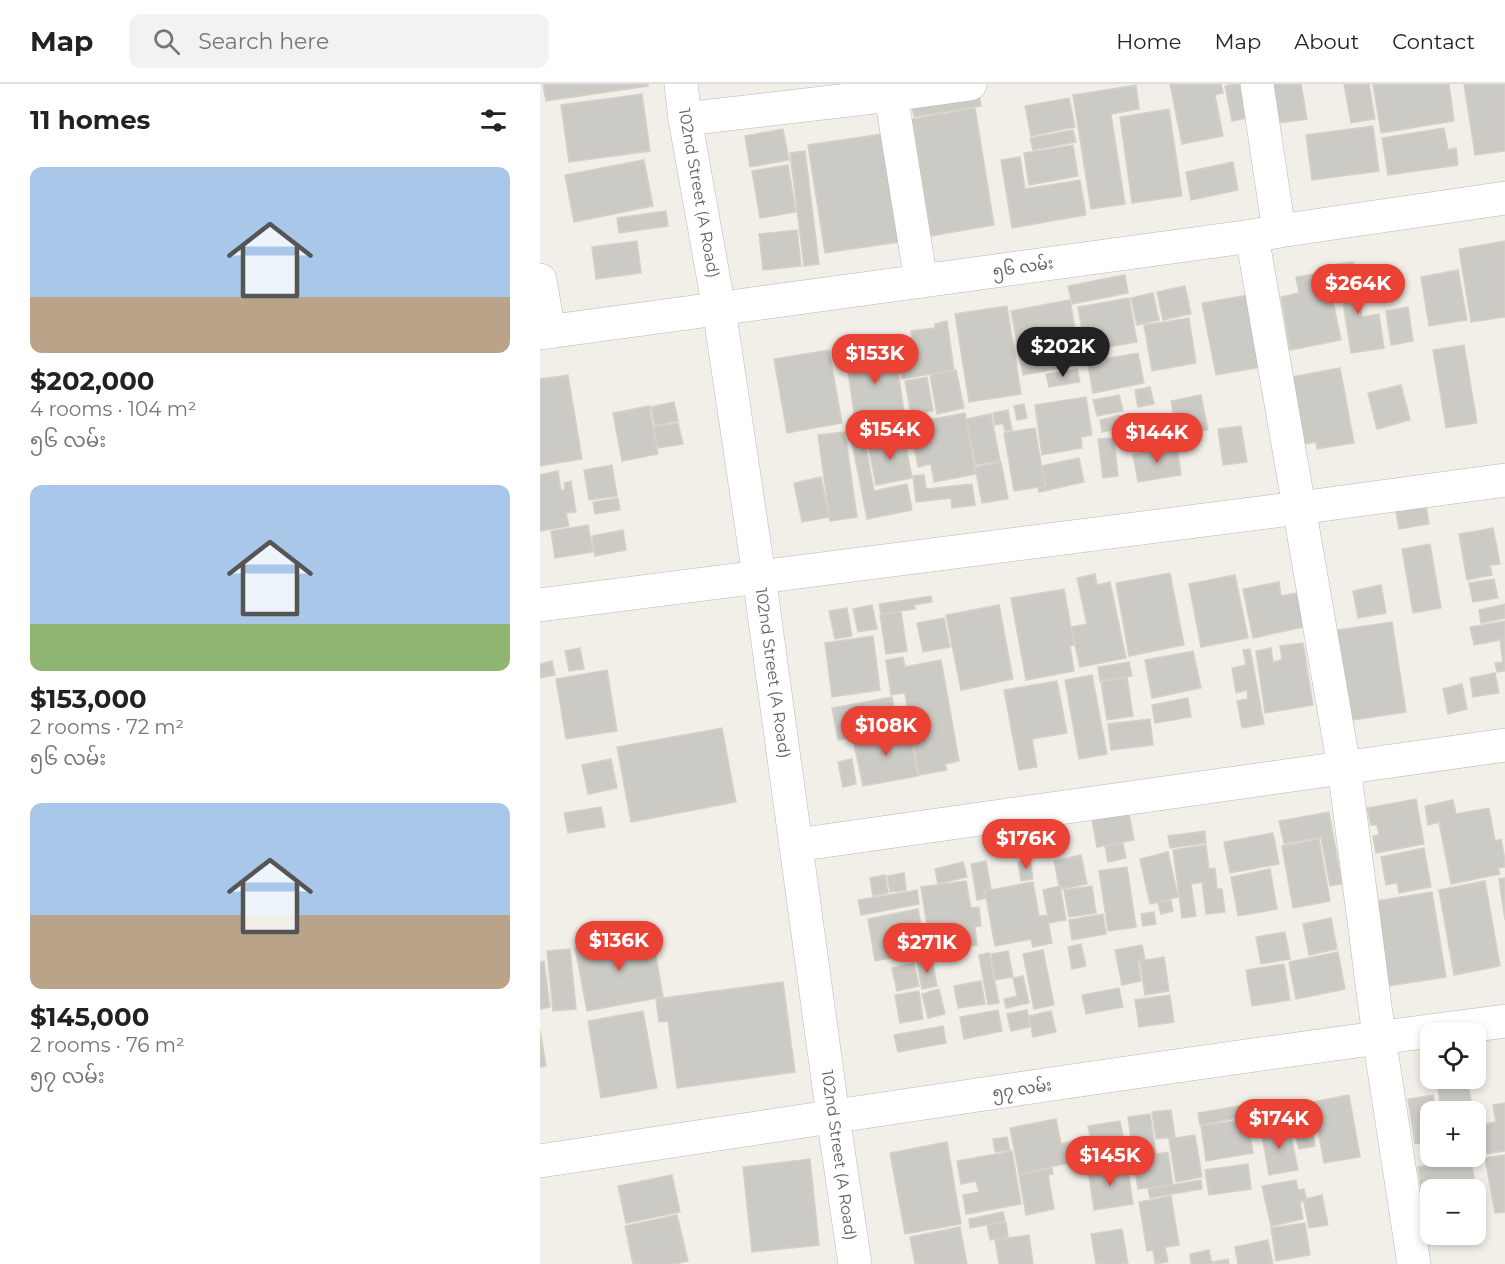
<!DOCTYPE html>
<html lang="en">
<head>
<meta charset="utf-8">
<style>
	:root { --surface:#fff; --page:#f2f2f2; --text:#222; --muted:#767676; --line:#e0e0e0; --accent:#ea4335 }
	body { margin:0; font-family:Montserrat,"Noto Sans Myanmar",sans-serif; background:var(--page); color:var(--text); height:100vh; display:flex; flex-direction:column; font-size:22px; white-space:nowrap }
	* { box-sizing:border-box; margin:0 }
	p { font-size:20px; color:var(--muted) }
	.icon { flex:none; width:33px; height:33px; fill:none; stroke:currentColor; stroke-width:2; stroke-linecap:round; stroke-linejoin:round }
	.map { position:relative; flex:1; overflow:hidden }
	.drawer { display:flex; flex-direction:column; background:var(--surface); width:540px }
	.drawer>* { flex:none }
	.buttons { position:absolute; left:880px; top:939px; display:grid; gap:12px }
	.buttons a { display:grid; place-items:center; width:66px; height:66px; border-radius:12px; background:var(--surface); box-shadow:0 3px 9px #0003; font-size:30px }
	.price { position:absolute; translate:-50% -51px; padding:0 14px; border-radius:21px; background:var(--accent); color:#fff; font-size:20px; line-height:39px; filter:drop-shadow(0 2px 3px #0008) }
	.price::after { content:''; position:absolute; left:50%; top:36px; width:18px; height:14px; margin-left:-9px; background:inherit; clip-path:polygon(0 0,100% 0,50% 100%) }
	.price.active { background:#222; color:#fff }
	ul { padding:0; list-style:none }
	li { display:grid; align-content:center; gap:12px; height:318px; padding:0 30px }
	li span { display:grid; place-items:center; height:186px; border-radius:12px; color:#555 }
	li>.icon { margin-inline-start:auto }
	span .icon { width:108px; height:108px; fill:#fffc; stroke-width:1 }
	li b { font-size:26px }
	h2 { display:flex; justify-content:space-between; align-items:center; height:72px; padding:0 30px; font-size:26px }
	header { display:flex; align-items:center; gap:36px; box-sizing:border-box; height:84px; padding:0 30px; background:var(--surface); border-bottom:2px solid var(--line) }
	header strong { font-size:28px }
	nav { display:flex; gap:33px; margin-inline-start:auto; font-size:21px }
	.search { width:420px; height:54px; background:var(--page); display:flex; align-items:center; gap:15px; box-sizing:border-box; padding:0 21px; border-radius:12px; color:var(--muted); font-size:22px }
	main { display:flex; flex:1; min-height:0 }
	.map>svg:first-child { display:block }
	.building { fill:#cccac5; stroke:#d6d1c6; stroke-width:1.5 }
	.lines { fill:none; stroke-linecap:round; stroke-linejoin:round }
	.minor-casing { stroke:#b5b8bc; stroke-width:34 }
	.minor { stroke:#fff; stroke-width:33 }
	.labels { text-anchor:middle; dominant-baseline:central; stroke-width:4.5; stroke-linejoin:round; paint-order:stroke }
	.street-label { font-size:16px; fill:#5f6368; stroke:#fff }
</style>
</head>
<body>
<header>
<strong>Map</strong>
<div class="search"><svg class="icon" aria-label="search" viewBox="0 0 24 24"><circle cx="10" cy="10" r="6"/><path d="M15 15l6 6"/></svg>Search here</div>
<nav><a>Home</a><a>Map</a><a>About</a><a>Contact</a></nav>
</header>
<main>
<section class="drawer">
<h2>11 homes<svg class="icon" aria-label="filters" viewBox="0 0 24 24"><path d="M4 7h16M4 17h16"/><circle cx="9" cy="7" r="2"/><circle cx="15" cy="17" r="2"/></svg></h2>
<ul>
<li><span style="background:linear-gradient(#a9c7e8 70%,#b9a48a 0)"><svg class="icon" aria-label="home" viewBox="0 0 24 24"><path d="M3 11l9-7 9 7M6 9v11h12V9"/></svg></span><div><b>$202,000</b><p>4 rooms · 104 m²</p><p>၅၆ လမ်း</p></div></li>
<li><span style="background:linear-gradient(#a9c7e8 75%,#8fb573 0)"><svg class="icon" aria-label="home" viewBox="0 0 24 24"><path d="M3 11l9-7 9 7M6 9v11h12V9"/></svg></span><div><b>$153,000</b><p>2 rooms · 72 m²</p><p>၅၆ လမ်း</p></div></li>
<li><span style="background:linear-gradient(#a9c7e8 60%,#b9a48a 0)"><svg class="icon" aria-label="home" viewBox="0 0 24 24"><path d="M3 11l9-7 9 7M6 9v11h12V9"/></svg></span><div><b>$145,000</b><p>2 rooms · 76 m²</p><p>၅၇ လမ်း</p></div></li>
</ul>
</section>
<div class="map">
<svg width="965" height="1180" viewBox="0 0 965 1180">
	<rect width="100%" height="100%" fill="#f1efe8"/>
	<g class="building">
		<polygon points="3,0 108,0 108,2 6,17"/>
		<polygon points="630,0 681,0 683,9 675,11 683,52 642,60"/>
		<polygon points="694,0 710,0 716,32 692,37 685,2"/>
		<polygon points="733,0 761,0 767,35 739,39"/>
		<polygon points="804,0 829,0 835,35 811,39"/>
		<polygon points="833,0 909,0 914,37 841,49"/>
		<polygon points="924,0 965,0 965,67 935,71"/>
		<polygon points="596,1 599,25 571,30 585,120 551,125 533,11"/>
		<polygon points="102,10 110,67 29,78 21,21"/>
		<polygon points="439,10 441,22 374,33 372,22"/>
		<polygon points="529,14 535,43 491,52 485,22"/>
		<polygon points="435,24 454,141 391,152 372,35"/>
		<polygon points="629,25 642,112 592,119 580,33"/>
		<polygon points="833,42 839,87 772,96 766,51"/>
		<polygon points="904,44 908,66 916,64 918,81 848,91 842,54"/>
		<polygon points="243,45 249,76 210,83 205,52"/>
		<polygon points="533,46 536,58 493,66 490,54"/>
		<polygon points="349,49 365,157 285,169 268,61"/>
		<polygon points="533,61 538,92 489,101 484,69"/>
		<polygon points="265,67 279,180 264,182 250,69"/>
		<polygon points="480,73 485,105 540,96 546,131 472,144 461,76"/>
		<polygon points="104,76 113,122 34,138 25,91"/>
		<polygon points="693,78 698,106 651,116 646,88"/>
		<polygon points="248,81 256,128 220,134 212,87"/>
		<polygon points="126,127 128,142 79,149 77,134"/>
		<polygon points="257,146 261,182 223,186 219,150"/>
		<polygon points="97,157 101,189 56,195 52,163"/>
		<polygon points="965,157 965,233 931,238 919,165"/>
		<polygon points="813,178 822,233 839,230 844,264 811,269 797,180"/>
		<polygon points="918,186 927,236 889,242 881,193"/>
		<polygon points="774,190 778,206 790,203 801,256 750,266 741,213 759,209 756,193"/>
		<polygon points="585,191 588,209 532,220 528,202"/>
		<polygon points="645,202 651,230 623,236 617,208"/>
		<polygon points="613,209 619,236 597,241 591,214"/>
		<polygon points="719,209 733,281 676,291 662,219"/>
		<polygon points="589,214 597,258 557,265 559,276 598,269 604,299 553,309 538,223"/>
		<polygon points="530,216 541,281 483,291 471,227"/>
		<polygon points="467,222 481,310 429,318 415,230"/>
		<polygon points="868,223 873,257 851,261 846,227"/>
		<polygon points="649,234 656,279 612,287 604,241"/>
		<polygon points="407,237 414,286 362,295 356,256 372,254 371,247 395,244 395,240"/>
		<polygon points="924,261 937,339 906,344 893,266"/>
		<polygon points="289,266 302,339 247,349 234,275"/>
		<polygon points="355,266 364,328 315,336 306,273"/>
		<polygon points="800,284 814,359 777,365 776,358 765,360 752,293"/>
		<polygon points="537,285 540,298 509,303 506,290"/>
		<polygon points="416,286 424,324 397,330 390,291"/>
		<polygon points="28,291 42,375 0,382 0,295"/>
		<polygon points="387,293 393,327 371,331 365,297"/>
		<polygon points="861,301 870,336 837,345 828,309"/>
		<polygon points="610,303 614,320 598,323 595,306"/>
		<polygon points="579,311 583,327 557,332 553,316"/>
		<polygon points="661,311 668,346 637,352 631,317"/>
		<polygon points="546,313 552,351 541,353 542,364 502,371 495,321"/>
		<polygon points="134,318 138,337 115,342 111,323"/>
		<polygon points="484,320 487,334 477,336 474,322"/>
		<polygon points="109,322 118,370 82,377 73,329"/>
		<polygon points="468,326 472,346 465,347 463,339 455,341 453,329"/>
		<polygon points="425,329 436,390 394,398 391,380 378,383 370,339"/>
		<polygon points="451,330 460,377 436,381 426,335"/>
		<polygon points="580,331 583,344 562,348 560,336"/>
		<polygon points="138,339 143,360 118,364 114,343"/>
		<polygon points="358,339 360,351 325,358 334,407 367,400 372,426 327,435 310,348"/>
		<polygon points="701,342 707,378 683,381 678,345"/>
		<polygon points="495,344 505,402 474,407 464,349"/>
		<polygon points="305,348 317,433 290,437 278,351"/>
		<polygon points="364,353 372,394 336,401 328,360"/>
		<polygon points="574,354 578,392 563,394 558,355"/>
		<polygon points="637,363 641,391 598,398 593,370"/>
		<polygon points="539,374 544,398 499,408 498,404 506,402 502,382"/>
		<polygon points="461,378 468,415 442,419 435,383"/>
		<polygon points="72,381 77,412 49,416 44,386"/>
		<polygon points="18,387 21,406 25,406 24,399 31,397 36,428 26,429 29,442 0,447 0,391"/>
		<polygon points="384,391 386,405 432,400 435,421 412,424 411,414 376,418 373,392"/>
		<polygon points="281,393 289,433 262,438 254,399"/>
		<polygon points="78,414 80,426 55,430 53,418"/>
		<polygon points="885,417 889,440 859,445 855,422"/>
		<polygon points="48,441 53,468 15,474 11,447"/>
		<polygon points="953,444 960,480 950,481 952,491 927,496 919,450"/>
		<polygon points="83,446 86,466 55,472 52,452"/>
		<polygon points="890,460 901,524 873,529 862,465"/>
		<polygon points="630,489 644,561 589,572 576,499"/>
		<polygon points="555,490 557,501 570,498 586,574 540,583 531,543 547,540 537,494"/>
		<polygon points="695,491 708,554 661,563 649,500"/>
		<polygon points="954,495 958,514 933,518 929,499"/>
		<polygon points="739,498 741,512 757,509 764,543 713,554 703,505"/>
		<polygon points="841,501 846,529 818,534 813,507"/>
		<polygon points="524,505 534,561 530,562 534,587 486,596 471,514"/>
		<polygon points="391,512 392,518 374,521 375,525 341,530 339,520"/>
		<polygon points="965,520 965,534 941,539 939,526"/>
		<polygon points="332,521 337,545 318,548 313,525"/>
		<polygon points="459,521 473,595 421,606 406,531"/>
		<polygon points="307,524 312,552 295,555 289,527"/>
		<polygon points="361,528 367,567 346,570 340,531"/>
		<polygon points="404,534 410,563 383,568 377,539"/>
		<polygon points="965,537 965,587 957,588 955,579 963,578 960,556 934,561 930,543"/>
		<polygon points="852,538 866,628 806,637 792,547"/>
		<polygon points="333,552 340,606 292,613 285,559"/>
		<polygon points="763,559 773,621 725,629 716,567 731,564 733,578 742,576 740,562"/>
		<polygon points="40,564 44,585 29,587 25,567"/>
		<polygon points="710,565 724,640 702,644 697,617 708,615 707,606 696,609 692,584 706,581 703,566"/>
		<polygon points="653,567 661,604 612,614 605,576"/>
		<polygon points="363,573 365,583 401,576 419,677 405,680 407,686 379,691 365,609 351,611 346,576"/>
		<polygon points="12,577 15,591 0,594 0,580"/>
		<polygon points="589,578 592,592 560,597 558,583"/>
		<polygon points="67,586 77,647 26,655 16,595"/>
		<polygon points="955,589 959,609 933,613 930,594"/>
		<polygon points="552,591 567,670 539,675 525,596"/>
		<polygon points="587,593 593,632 567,636 561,598"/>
		<polygon points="517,597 527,649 492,655 497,683 479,686 464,606"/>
		<polygon points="922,600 927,625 908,630 903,605"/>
		<polygon points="352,613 358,644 298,656 292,624"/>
		<polygon points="648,614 651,633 615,639 612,621"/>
		<polygon points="610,635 613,661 571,666 568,640"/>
		<polygon points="182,644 196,718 91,738 77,663"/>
		<polygon points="369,645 378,692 323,702 313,655"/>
		<polygon points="71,675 77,704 48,710 42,681"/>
		<polygon points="312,675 316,700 303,703 298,678"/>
		<polygon points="876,715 884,760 836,769 833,752 839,751 837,741 831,741 827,724"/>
		<polygon points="913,716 916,730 949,724 955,757 961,755 965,776 965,783 958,784 960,790 911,800 899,738 888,741 885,722"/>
		<polygon points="61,723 65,743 28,749 24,729"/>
		<polygon points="789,728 802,800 790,802 781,753 744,760 739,737"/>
		<polygon points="589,729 594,756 557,763 552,736"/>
		<polygon points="665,747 666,759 630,764 628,752"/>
		<polygon points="733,749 739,780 690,789 684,758"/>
		<polygon points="779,755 790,817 753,824 742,762"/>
		<polygon points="583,759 586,774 568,778 565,762"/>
		<polygon points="666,761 669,785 675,784 677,805 682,805 685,828 666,830 662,798 651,800 656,832 642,834 633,766"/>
		<polygon points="884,764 891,803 859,809 857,799 846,801 841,773"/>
		<polygon points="628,768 638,813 610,820 600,775"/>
		<polygon points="541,771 547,800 522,805 521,802 519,802 514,777"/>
		<polygon points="490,776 493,795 481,797 478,778"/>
		<polygon points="446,777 451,805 444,806 446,814 437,816 431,780"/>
		<polygon points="423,778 427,793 398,800 395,785"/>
		<polygon points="587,783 596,843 568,847 559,787"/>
		<polygon points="730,785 737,825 698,832 691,793"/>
		<polygon points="364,789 366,806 350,808 347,792"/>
		<polygon points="345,791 348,809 333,812 330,794"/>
		<polygon points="965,794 965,836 959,795"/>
		<polygon points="426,797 431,824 439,823 441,842 435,843 437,861 391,868 381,803"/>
		<polygon points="945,797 960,882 914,891 899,806"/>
		<polygon points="493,798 499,832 507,831 512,859 493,863 491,855 455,862 445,807"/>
		<polygon points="520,802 526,836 509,839 503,806"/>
		<polygon points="552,802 556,829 529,833 524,806"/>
		<polygon points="377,806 379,820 321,831 318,816"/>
		<polygon points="892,808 906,893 848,902 835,817"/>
		<polygon points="631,816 633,827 621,830 618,819"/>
		<polygon points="378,825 386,867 335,877 328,835"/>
		<polygon points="614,828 616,840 603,842 601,830"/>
		<polygon points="563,830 566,850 532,856 529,836"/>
		<polygon points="791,834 797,865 769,871 763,840"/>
		<polygon points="745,848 750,875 721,880 716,853"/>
		<polygon points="112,849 123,913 47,927 35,863"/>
		<polygon points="541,860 546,882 532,885 528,863"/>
		<polygon points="602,861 605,875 598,877 601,897 582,901 575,866"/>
		<polygon points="30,865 36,925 13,927 7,867"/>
		<polygon points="503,866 514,921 494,925 483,870"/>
		<polygon points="468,867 473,893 455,896 451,870"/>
		<polygon points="798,868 805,905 756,915 749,878"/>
		<polygon points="449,869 459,919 448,921 439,871"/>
		<polygon points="624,873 629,907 605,911 600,877"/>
		<polygon points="392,875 397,902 382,905 377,878"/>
		<polygon points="4,877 10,923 0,925 0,878"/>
		<polygon points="374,879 379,902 357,907 352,884"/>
		<polygon points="744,880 750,916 712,922 706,886"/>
		<polygon points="483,892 489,919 466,924 464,915 477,912 473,894"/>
		<polygon points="441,897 445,920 418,924 414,902"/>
		<polygon points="243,898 255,988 137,1004 128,937 119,938 116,915"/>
		<polygon points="579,904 583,923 546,930 542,911"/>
		<polygon points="399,905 405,930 388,934 382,910"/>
		<polygon points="379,907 383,935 360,939 355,911"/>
		<polygon points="630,911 634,938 599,943 595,916"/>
		<polygon points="458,926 462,947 424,955 420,933"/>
		<polygon points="487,926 490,943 471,947 467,930"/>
		<polygon points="103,927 117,1004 61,1014 48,937"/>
		<polygon points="511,927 516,948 493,953 489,932"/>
		<polygon points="403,942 406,959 358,968 354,951"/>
		<polygon points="0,946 6,982 0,983"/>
		<polygon points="896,994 927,994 933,1028 902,1028"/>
		<polygon points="809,1011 820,1073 784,1079 773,1018"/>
		<polygon points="893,1011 896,1028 891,1028 891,1058 875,1060 868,1015"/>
		<polygon points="965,1019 965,1067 946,1070 941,1041 956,1038 953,1021"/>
		<polygon points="704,1021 707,1032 660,1041 658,1029"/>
		<polygon points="631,1026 635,1053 616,1055 612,1028"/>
		<polygon points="610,1030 616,1070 628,1068 633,1101 598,1105 588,1033"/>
		<polygon points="516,1035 521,1060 533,1057 537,1077 479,1090 470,1044"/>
		<polygon points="707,1035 713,1069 666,1077 661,1042"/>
		<polygon points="580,1037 587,1075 556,1081 548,1042"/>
		<polygon points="770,1038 775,1062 759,1065 753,1042"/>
		<polygon points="749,1041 758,1086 729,1091 721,1046"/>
		<polygon points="936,1042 941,1067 936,1068"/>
		<polygon points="655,1051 662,1093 636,1098 629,1055"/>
		<polygon points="467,1053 470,1066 455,1068 453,1055"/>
		<polygon points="407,1058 421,1140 365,1150 350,1069"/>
		<polygon points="472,1067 481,1120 426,1130 423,1111 439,1108 436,1097 421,1100 417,1077"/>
		<polygon points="965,1071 965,1128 955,1129 945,1074"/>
		<polygon points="270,1075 279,1161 212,1168 203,1083"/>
		<polygon points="931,1075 936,1106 891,1106 891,1150 936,1150 936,1108 943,1153 889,1161 878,1083"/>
		<polygon points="587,1079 593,1120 554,1126 548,1085"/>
		<polygon points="708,1080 711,1105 669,1111 665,1086"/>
		<polygon points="512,1084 513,1090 508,1091 514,1125 486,1131 479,1091"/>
		<polygon points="132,1091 140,1128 86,1139 78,1102"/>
		<polygon points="661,1096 662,1105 610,1114 608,1105"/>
		<polygon points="756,1096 758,1106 764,1105 767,1117 760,1118 763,1135 731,1142 722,1102"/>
		<polygon points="782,1111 788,1141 769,1144 764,1118 767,1117 766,1115"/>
		<polygon points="631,1112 639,1161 625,1163 628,1178 615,1180 613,1166 607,1167 599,1118"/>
		<polygon points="463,1128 465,1137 430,1144 429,1135"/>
		<polygon points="137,1131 148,1177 135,1180 93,1180 85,1142"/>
		<polygon points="466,1138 468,1153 450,1156 447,1141"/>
		<polygon points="765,1139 770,1171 736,1177 731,1144"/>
		<polygon points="420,1143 427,1180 375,1180 370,1153"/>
		<polygon points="582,1145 588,1180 556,1180 551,1150"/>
		<polygon points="489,1151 493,1180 459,1180 455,1156"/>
		<polygon points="728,1156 733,1180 698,1180 695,1163"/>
		<polygon points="669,1166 672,1180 651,1180 650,1170"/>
		<polygon points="688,1175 689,1180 673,1180 672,1178"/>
	</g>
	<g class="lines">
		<defs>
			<g id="minor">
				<polyline points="141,0 145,35 179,225 219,492 293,1032 315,1180"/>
				<polyline points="717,0 739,147"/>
				<polyline points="351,11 381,197"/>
				<polyline points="145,35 351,11 430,0"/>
				<polyline points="712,152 804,683 839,953 874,1180"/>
				<polyline points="0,196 9,248"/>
				<polyline points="0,249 712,152 739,147 965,114"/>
				<polyline points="0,521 759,424 965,396"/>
				<polyline points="256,761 965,661"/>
				<path d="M0,1077C321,1028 643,979 965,937"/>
			</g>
		</defs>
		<use href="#minor" class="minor-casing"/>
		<use href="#minor" class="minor"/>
	</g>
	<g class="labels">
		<g class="street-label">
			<text transform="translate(159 109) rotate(80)">102nd Street (A Road)</text>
			<text transform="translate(483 183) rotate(-8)">၅၆ လမ်း</text>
			<text transform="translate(233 589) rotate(82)">102nd Street (A Road)</text>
			<text transform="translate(482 1005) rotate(-8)">၅၇ လမ်း</text>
			<text transform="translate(299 1071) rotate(82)">102nd Street (A Road)</text>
		</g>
	</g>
</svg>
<div class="buttons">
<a><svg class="icon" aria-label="locate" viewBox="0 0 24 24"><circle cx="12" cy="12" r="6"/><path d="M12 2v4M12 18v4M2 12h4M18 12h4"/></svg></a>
<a>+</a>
<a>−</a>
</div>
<b class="price" style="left:818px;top:231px">$264K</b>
<b class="price active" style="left:523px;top:294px">$202K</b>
<b class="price" style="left:335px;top:301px">$153K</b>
<b class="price" style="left:350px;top:377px">$154K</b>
<b class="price" style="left:617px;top:380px">$144K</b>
<b class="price" style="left:346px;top:673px">$108K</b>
<b class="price" style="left:486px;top:786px">$176K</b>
<b class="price" style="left:79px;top:888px">$136K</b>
<b class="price" style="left:387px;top:890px">$271K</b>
<b class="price" style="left:739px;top:1066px">$174K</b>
<b class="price" style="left:570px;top:1103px">$145K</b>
</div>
</main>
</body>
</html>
